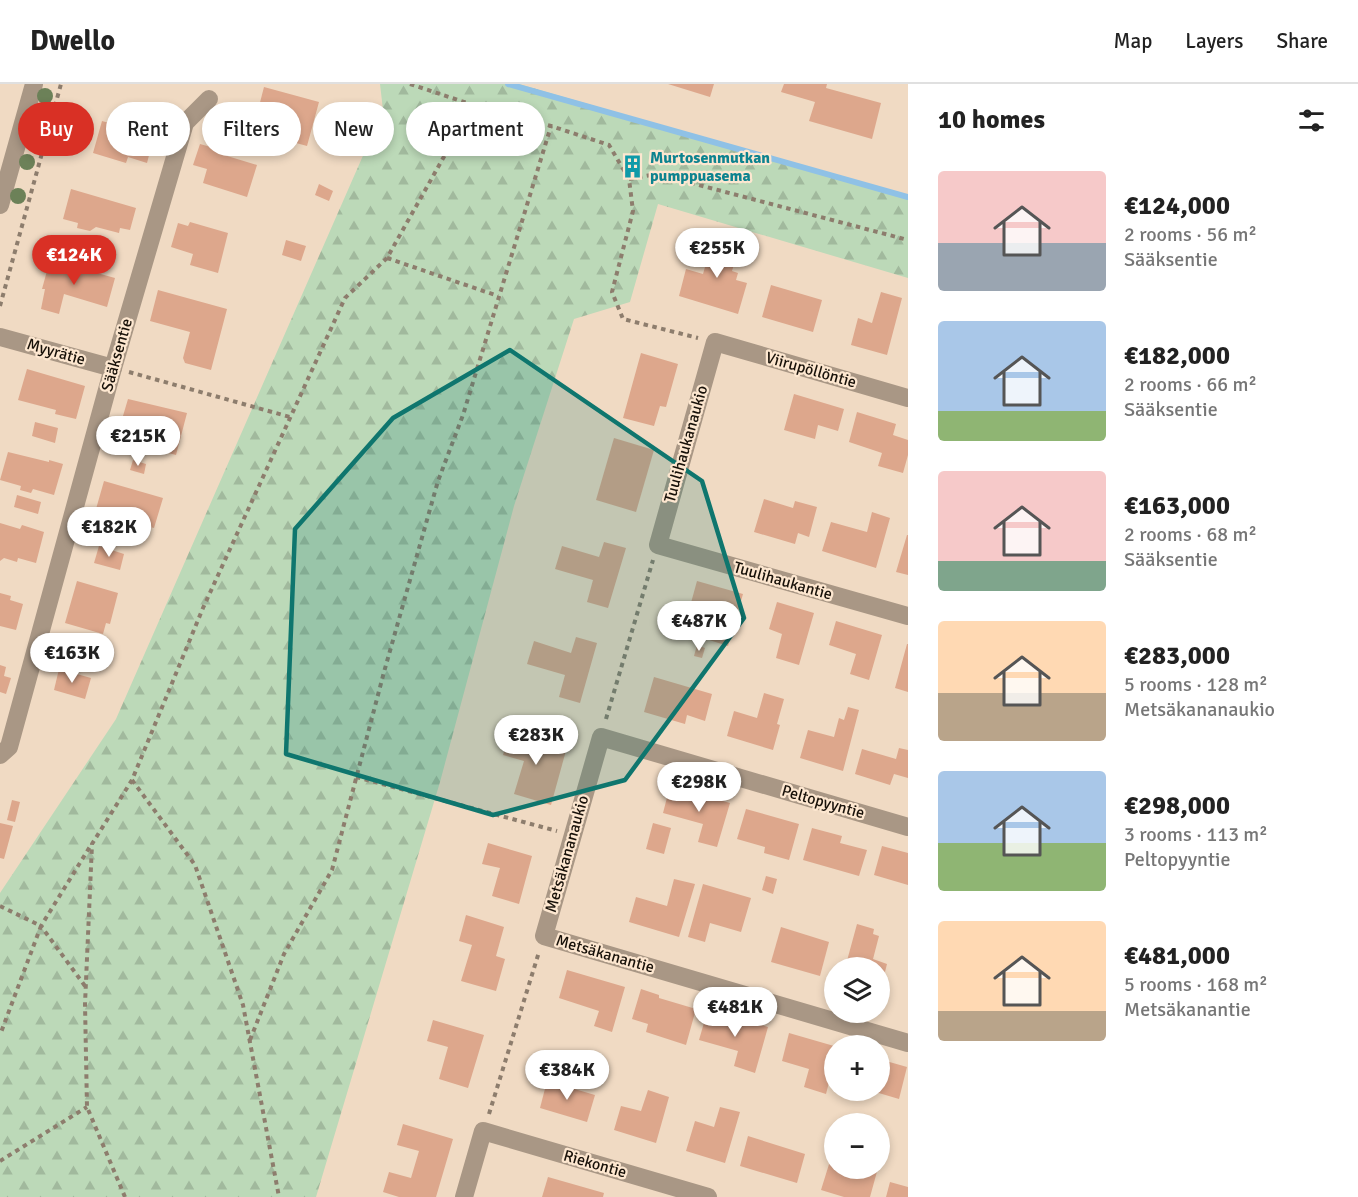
<!DOCTYPE html>
<html lang="en">
<head>
<meta charset="utf-8">
<style>
	:root { --surface:#fff; --page:#f6f6f6; --text:#222; --muted:#767676; --line:#e0e0e0; --accent:#d93025 }
	body { margin:0; font-family:Signika,sans-serif; background:var(--page); color:var(--text); height:100vh; display:flex; flex-direction:column; font-size:22px; white-space:nowrap }
	* { box-sizing:border-box; margin:0 }
	p { font-size:20px; color:var(--muted) }
	.icon { flex:none; width:33px; height:33px; fill:none; stroke:currentColor; stroke-width:2; stroke-linecap:round; stroke-linejoin:round }
	.map { position:relative; flex:1; overflow:hidden }
	.drawer { display:flex; flex-direction:column; background:var(--surface); width:450px }
	.drawer>* { flex:none }
	.banner { position:absolute; left:18px; top:18px; width:570px; height:54px; display:flex; gap:12px }
	.controls { position:absolute; left:824px; top:873px; display:grid; gap:12px }
	.controls a { display:grid; place-items:center; width:66px; height:66px; border-radius:50%; background:var(--surface); box-shadow:0 3px 9px #0003; font-size:30px }
	.price { position:absolute; translate:-50% -51px; padding:0 14px; border-radius:21px; background:#fff; color:#222; font-size:20px; line-height:39px; filter:drop-shadow(0 2px 3px #0008) }
	.price::after { content:''; position:absolute; left:50%; top:36px; width:18px; height:14px; margin-left:-9px; background:inherit; clip-path:polygon(0 0,100% 0,50% 100%) }
	.price.selected { background:var(--accent); color:#fff }
	ul { padding:0; list-style:none }
	li { display:flex; align-items:center; gap:18px; height:150px; padding:0 30px }
	li span { display:grid; place-items:center; flex:none; width:168px; height:120px; border-radius:6px; color:#555 }
	li>.icon { margin-inline-start:auto }
	span .icon { width:72px; height:72px; fill:#fffc; stroke-width:1 }
	li b { font-size:26px }
	h2 { display:flex; justify-content:space-between; align-items:center; height:72px; padding:0 30px; font-size:26px }
	.chip { padding:0 21px; border-radius:27px; background:var(--surface); box-shadow:0 3px 9px #0003; font-size:21px; line-height:54px }
	.chip.selected { background:var(--accent); color:#fff }
	header { display:flex; align-items:center; gap:36px; box-sizing:border-box; height:84px; padding:0 30px; background:var(--surface); border-bottom:2px solid var(--line) }
	header strong { font-size:28px }
	nav { display:flex; gap:33px; margin-inline-start:auto; font-size:21px }
	main { display:flex; flex:1; min-height:0 }
	.map>svg:first-child { display:block }
	.forest { fill:url(#forest-firs) }
	.lines { fill:none; stroke-linecap:round; stroke-linejoin:round }
	.stream { stroke:#8fc1e6; stroke-width:6 }
	.building { fill:#dda78c }
	.path { stroke:#8d7d6d; stroke-width:4; stroke-dasharray:4.5 4.5; stroke-linecap:butt }
	.minor { stroke:#a99785; stroke-width:18 }
	.tertiary { stroke:#a99785; stroke-width:18 }
	.tree { fill:#6c8158 }
	.marked { fill:#0f766e; fill-opacity:0.2; stroke:#0f766e; stroke-width:4.5; stroke-linejoin:round }
	.labels { text-anchor:middle; dominant-baseline:central; stroke-width:4.5; stroke-linejoin:round; paint-order:stroke }
	.culture-label { font-size:16px; font-weight:bold; fill:#0d838f; stroke:#fde7d0; text-anchor:start }
	.street-label { font-size:16px; fill:#181109; stroke:#fde7d0 }
</style>
</head>
<body>
<header>
<strong>Dwello</strong>
<nav><a>Map</a><a>Layers</a><a>Share</a></nav>
</header>
<main>
<div class="map">
<svg width="908" height="1113" viewBox="0 0 908 1113">
	<defs>
		<pattern id="forest-firs" width="22" height="20" patternUnits="userSpaceOnUse" patternTransform="scale(1.5)"><rect width="22" height="20" fill="#bcd9b8"/><path d="M5 1l3.5 6h-7zM16 11l3.5 6h-7z" fill="#a1b99d"/></pattern>
	</defs>
	<rect width="100%" height="100%" fill="#f0dac3"/>
	<polygon class="forest" points="380,0 519,0 908,113 908,194 658,120 630,218 574,235 514,422 440,698 316,1113 0,1113 0,809 116,635 383,26"/>
	<g class="lines">
		<polyline class="stream" points="508,0 908,113"/>
	</g>
	<g class="building">
		<polygon points="668,0 714,0 710,13"/>
		<polygon points="784,0 827,0 826,4 881,19 872,55 809,37 815,18 781,8"/>
		<polygon points="264,3 319,18 307,62 278,54 283,37 257,30"/>
		<polygon points="102,37 154,52 147,79 128,73 126,79 93,69"/>
		<polygon points="200,60 225,67 224,71 257,81 247,113 203,99 207,85 193,81"/>
		<polygon points="319,100 333,107 329,117 315,111"/>
		<polygon points="71,105 136,124 130,146 120,144 119,149 96,143 90,147 77,144 78,139 63,135"/>
		<polygon points="190,138 228,149 218,189 190,181 193,170 171,163 178,139 188,142"/>
		<polygon points="714,152 740,160 732,187 738,189 736,196 747,199 738,230 679,212 686,185 703,190"/>
		<polygon points="286,156 306,162 301,177 282,171"/>
		<polygon points="50,176 115,194 107,223 64,210 59,230 41,225 45,205 42,205"/>
		<polygon points="771,201 822,216 813,248 762,233"/>
		<polygon points="158,206 227,225 211,286 185,279 183,274 190,248 150,237"/>
		<polygon points="881,208 902,214 887,271 851,261 858,234 872,239"/>
		<polygon points="641,269 678,280 666,323 660,322 654,342 623,334"/>
		<polygon points="27,285 85,302 76,335 55,330 56,326 18,316"/>
		<polygon points="794,310 844,325 838,347 818,341 815,355 784,346"/>
		<polygon points="128,315 187,329 176,371 145,363 148,350 120,342"/>
		<polygon points="857,328 896,340 893,351 908,356 908,371 903,389 878,382 882,369 849,358"/>
		<polygon points="35,338 58,344 55,359 32,352"/>
		<polygon points="614,354 654,366 636,428 596,416"/>
		<polygon points="8,368 49,378 49,376 63,380 54,411 33,405 31,409 20,406 21,402 0,396"/>
		<polygon points="133,376 146,380 144,390 130,386"/>
		<polygon points="104,397 163,414 154,444 115,434 114,430 96,425"/>
		<polygon points="17,411 41,418 38,430 14,423"/>
		<polygon points="764,415 793,424 795,417 817,423 809,453 798,449 795,460 754,448"/>
		<polygon points="872,428 890,434 876,484 822,467 831,438 867,448"/>
		<polygon points="0,439 20,445 22,441 44,448 36,479 18,474 17,478 4,474 0,477"/>
		<polygon points="907,451 908,451 908,491 896,488"/>
		<polygon points="604,458 626,464 608,524 587,518 593,496 555,485 562,462 599,473"/>
		<polygon points="99,462 124,470 120,486 94,479"/>
		<polygon points="77,497 118,509 110,540 106,539 103,550 65,539"/>
		<polygon points="697,497 743,510 728,562 703,554 709,532 689,526"/>
		<polygon points="0,509 11,512 10,516 23,520 16,546 0,542"/>
		<polygon points="777,518 814,529 799,581 776,574 782,550 769,545"/>
		<polygon points="836,537 882,551 869,596 850,590 856,570 829,561"/>
		<polygon points="576,553 597,559 580,619 559,613 565,591 527,580 534,557 571,569"/>
		<polygon points="907,560 908,560 908,608 895,604"/>
		<polygon points="697,561 705,564 702,574 694,572"/>
		<polygon points="0,581 6,583 4,592 11,594 6,610 0,608"/>
		<polygon points="59,585 91,594 85,615 54,606"/>
		<polygon points="654,593 712,610 705,637 687,631 685,640 644,628"/>
		<polygon points="764,609 784,615 777,640 780,641 773,666 727,652 734,627 757,634"/>
		<polygon points="848,623 859,626 843,687 800,674 808,646 834,653 839,634 844,636"/>
		<polygon points="510,646 567,663 551,721 514,710 524,677 503,671"/>
		<polygon points="899,664 908,666 908,694 894,690 890,701 855,690 862,665 896,675"/>
		<polygon points="670,702 730,719 717,763 698,758 703,740 663,729"/>
		<polygon points="12,716 20,718 15,738 7,736"/>
		<polygon points="746,725 799,740 789,776 764,769 765,763 737,755"/>
		<polygon points="0,739 13,742 4,775 0,774"/>
		<polygon points="653,739 671,744 664,770 646,765"/>
		<polygon points="812,744 842,752 840,759 867,766 859,792 803,776"/>
		<polygon points="488,759 532,772 519,820 492,812 500,784 482,780"/>
		<polygon points="882,762 908,769 908,801 874,791"/>
		<polygon points="766,792 777,795 773,810 762,806"/>
		<polygon points="674,795 695,800 679,853 629,838 636,813 667,822"/>
		<polygon points="703,800 751,814 741,848 710,839 705,858 688,853"/>
		<polygon points="466,831 504,843 496,872 505,875 496,907 461,897 472,861 459,857"/>
		<polygon points="857,840 874,845 873,850 879,852 873,875 887,880 880,908 879,884 845,884"/>
		<polygon points="781,843 829,858 820,892 771,878"/>
		<polygon points="567,886 625,903 612,948 594,942 599,927 559,914"/>
		<polygon points="641,905 659,911 659,914 696,925 686,961 646,948 648,940 632,935"/>
		<polygon points="708,925 768,943 755,989 734,982 738,967 699,956"/>
		<polygon points="433,936 484,951 468,1004 439,995 448,963 427,957"/>
		<polygon points="789,949 834,962 834,979 826,1010 804,1003 809,985 782,977"/>
		<polygon points="879,975 907,983 899,1015 872,1007 879,1006"/>
		<polygon points="547,997 595,1011 587,1038 540,1024"/>
		<polygon points="648,1006 669,1013 656,1059 614,1046 621,1022 641,1027"/>
		<polygon points="839,1006 865,1006 862,1016 838,1009"/>
		<polygon points="720,1023 740,1028 725,1079 686,1067 695,1037 714,1043"/>
		<polygon points="403,1040 453,1055 436,1113 399,1113 383,1108 389,1088 411,1094 419,1067 397,1061"/>
		<polygon points="748,1052 805,1070 797,1099 740,1082"/>
		<polygon points="830,1077 834,1078 834,1084 878,1084 870,1113 844,1113 821,1106"/>
		<polygon points="548,1093 604,1109 603,1113 542,1113"/>
		<polygon points="890,1098 908,1103 908,1113 886,1113"/>
	</g>
	<g class="lines">
		<g class="path">
			<polyline points="410,0 473,21 551,42 609,61 629,95 633,127 612,208 623,235 698,254"/>
			<polyline points="629,95 657,90 908,156"/>
			<polyline points="387,174 498,212"/>
			<polyline points="0,222 61,0"/>
			<polyline points="129,288 290,333"/>
			<polyline points="606,635 653,476"/>
			<polyline points="356,693 557,747"/>
			<polyline points="132,696 195,781 243,921 279,1113"/>
			<polyline points="0,822 41,842 0,951"/>
			<polyline points="85,902 41,842 91,761"/>
			<polyline points="250,956 284,870 332,786 384,588 438,397 463,331 551,42"/>
			<polyline points="489,1030 539,868"/>
			<polyline points="0,1077 87,1023"/>
			<polyline points="125,1113 87,1023 85,920 92,760 132,696 203,524 345,214 387,174 473,21"/>
		</g>
		<g class="minor">
			<polyline points="0,253 113,284"/>
			<polyline points="908,314 715,258 658,461 908,532"/>
			<polyline points="0,671 9,663 113,284 185,39 209,15"/>
			<polyline points="908,743 601,653 544,852 908,959"/>
			<polyline points="464,1113 483,1047 708,1113"/>
		</g>
		<polyline class="tertiary" points="0,121 34,0"/>
	</g>
	<g class="tree">
		<circle cx="45" cy="12" r="8"/>
		<circle cx="37" cy="48" r="8"/>
		<circle cx="27" cy="78" r="8"/>
		<circle cx="18" cy="112" r="8"/>
	</g>
	<path class="marked" d="M510,266L702,397L744,534L625,696L493,731L286,670L295,445L393,334Z"/>
	<defs>
		<symbol id="building-bare" viewBox="-9 -9 18 18"><path d="M-4-6H4V6H1V3H-1V6H-4ZM-2.5-4.3h1.7v1.8h-1.7ZM.8-4.3h1.7v1.8H.8ZM-2.5-1h1.7V.8h-1.7ZM.8-1h1.7V.8H.8Z" fill="#0f9aa8" stroke="#fde7d0" stroke-width="2.5" paint-order="stroke"/></symbol>
	</defs>
	<g fill-rule="evenodd">
		<use href="#building-bare" x="616" y="66" width="33" height="33"/>
	</g>
	<g class="labels">
		<g class="culture-label">
			<text x="650" y="74">Murtosenmutkan<tspan x="650" dy="18">pumppuasema</tspan></text>
		</g>
		<g class="street-label">
			<text transform="translate(56 268) rotate(16)">Myyrätie</text>
			<text transform="translate(117 271) rotate(-74)">Sääksentie</text>
			<text transform="translate(811 286) rotate(16)">Viirupöllöntie</text>
			<text transform="translate(686 360) rotate(-74)">Tuulihaukanaukio</text>
			<text transform="translate(783 497) rotate(16)">Tuulihaukantie</text>
			<text transform="translate(823 718) rotate(16)">Peltopyyntie</text>
			<text transform="translate(567 770) rotate(-74)">Metsäkananaukio</text>
			<text transform="translate(605 870) rotate(16)">Metsäkanantie</text>
			<text transform="translate(595 1080) rotate(16)">Riekontie</text>
		</g>
	</g>
</svg>
<div class="controls">
<a><svg class="icon" aria-label="layers" viewBox="0 0 24 24"><path d="M12 4l9 5-9 5-9-5zM3 14l9 5 9-5"/></svg></a>
<a>+</a>
<a>−</a>
</div>
<b class="price" style="left:717px;top:195px">€255K</b>
<b class="price selected" style="left:74px;top:202px">€124K</b>
<b class="price" style="left:138px;top:383px">€215K</b>
<b class="price" style="left:109px;top:474px">€182K</b>
<b class="price" style="left:699px;top:568px">€487K</b>
<b class="price" style="left:72px;top:600px">€163K</b>
<b class="price" style="left:536px;top:682px">€283K</b>
<b class="price" style="left:699px;top:729px">€298K</b>
<b class="price" style="left:735px;top:954px">€481K</b>
<b class="price" style="left:567px;top:1017px">€384K</b>
<div class="banner">
<a class="chip selected">Buy</a>
<a class="chip">Rent</a>
<a class="chip">Filters</a>
<a class="chip">New</a>
<a class="chip">Apartment</a>
</div>
</div>
<section class="drawer">
<h2>10 homes<svg class="icon" aria-label="filters" viewBox="0 0 24 24"><path d="M4 7h16M4 17h16"/><circle cx="9" cy="7" r="2"/><circle cx="15" cy="17" r="2"/></svg></h2>
<ul>
<li><span style="background:linear-gradient(#f6c9c9 60%,#9aa5b1 0)"><svg class="icon" aria-label="home" viewBox="0 0 24 24"><path d="M3 11l9-7 9 7M6 9v11h12V9"/></svg></span><div><b>€124,000</b><p>2 rooms · 56 m²</p><p>Sääksentie</p></div></li>
<li><span style="background:linear-gradient(#a9c7e8 75%,#8fb573 0)"><svg class="icon" aria-label="home" viewBox="0 0 24 24"><path d="M3 11l9-7 9 7M6 9v11h12V9"/></svg></span><div><b>€182,000</b><p>2 rooms · 66 m²</p><p>Sääksentie</p></div></li>
<li><span style="background:linear-gradient(#f6c9c9 75%,#7fa58c 0)"><svg class="icon" aria-label="home" viewBox="0 0 24 24"><path d="M3 11l9-7 9 7M6 9v11h12V9"/></svg></span><div><b>€163,000</b><p>2 rooms · 68 m²</p><p>Sääksentie</p></div></li>
<li><span style="background:linear-gradient(#ffd9b3 60%,#b9a48a 0)"><svg class="icon" aria-label="home" viewBox="0 0 24 24"><path d="M3 11l9-7 9 7M6 9v11h12V9"/></svg></span><div><b>€283,000</b><p>5 rooms · 128 m²</p><p>Metsäkananaukio</p></div></li>
<li><span style="background:linear-gradient(#a9c7e8 60%,#8fb573 0)"><svg class="icon" aria-label="home" viewBox="0 0 24 24"><path d="M3 11l9-7 9 7M6 9v11h12V9"/></svg></span><div><b>€298,000</b><p>3 rooms · 113 m²</p><p>Peltopyyntie</p></div></li>
<li><span style="background:linear-gradient(#ffd9b3 75%,#b9a48a 0)"><svg class="icon" aria-label="home" viewBox="0 0 24 24"><path d="M3 11l9-7 9 7M6 9v11h12V9"/></svg></span><div><b>€481,000</b><p>5 rooms · 168 m²</p><p>Metsäkanantie</p></div></li>
</ul>
</section>
</main>
</body>
</html>
